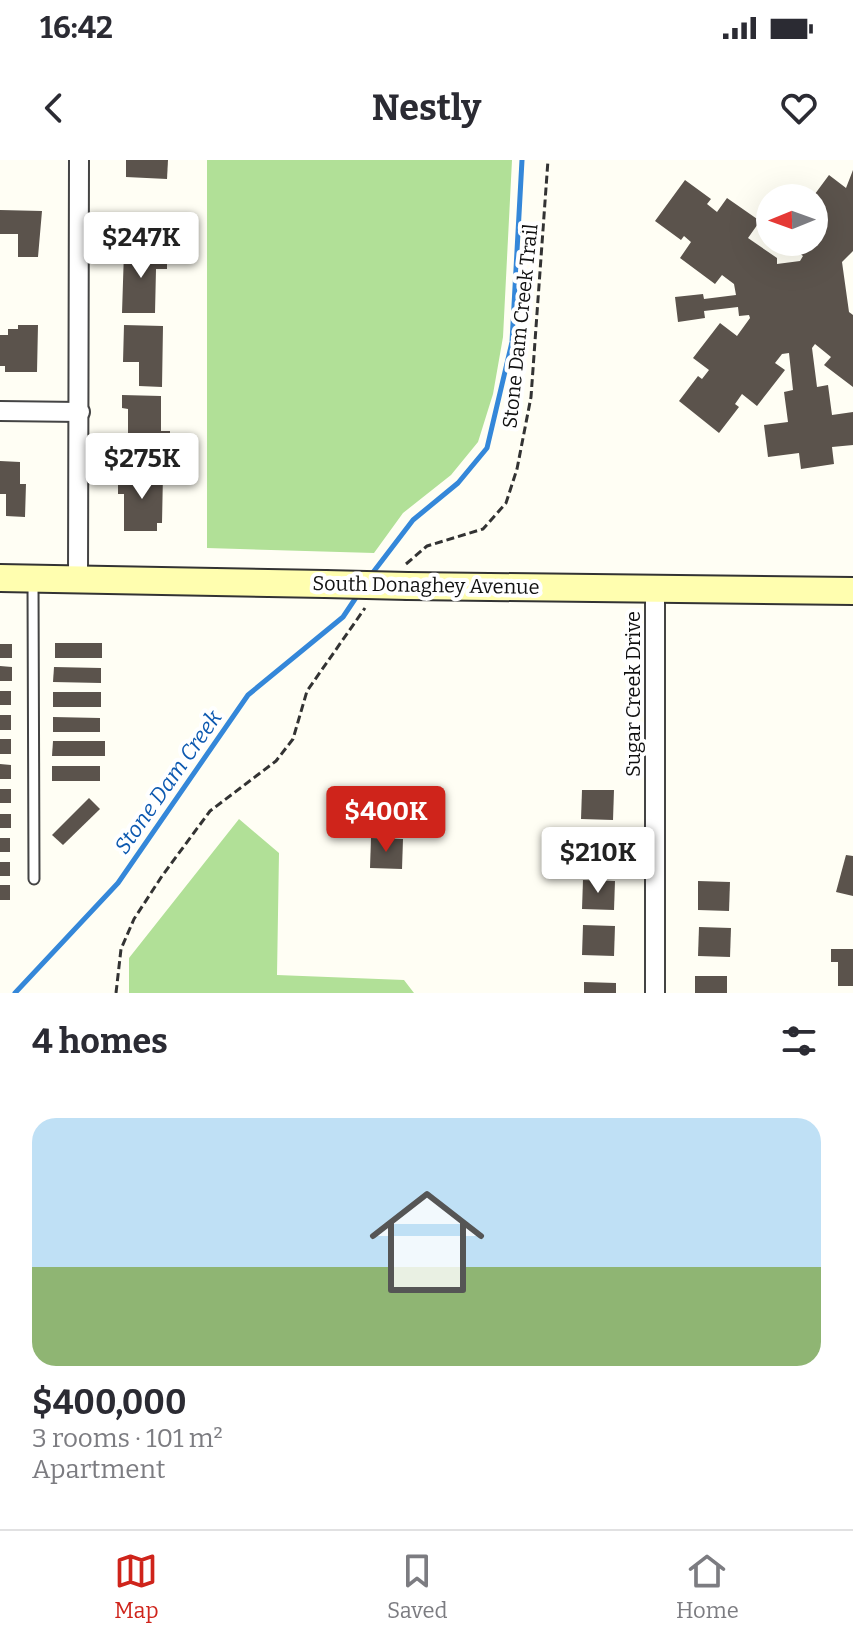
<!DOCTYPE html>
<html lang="en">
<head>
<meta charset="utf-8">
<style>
	:root { --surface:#fff; --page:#f2f2f3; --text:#2b2b33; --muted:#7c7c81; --line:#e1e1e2; --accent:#cf241b }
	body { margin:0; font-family:Bitter,serif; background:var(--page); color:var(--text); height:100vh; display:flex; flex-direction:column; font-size:30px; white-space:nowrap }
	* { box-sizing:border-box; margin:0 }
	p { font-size:26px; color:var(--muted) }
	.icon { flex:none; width:44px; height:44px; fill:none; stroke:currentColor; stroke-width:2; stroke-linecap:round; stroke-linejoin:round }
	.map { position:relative; height:833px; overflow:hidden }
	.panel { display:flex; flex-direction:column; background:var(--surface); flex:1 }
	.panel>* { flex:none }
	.needle { width:52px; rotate:269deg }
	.buttons { position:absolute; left:756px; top:24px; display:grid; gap:16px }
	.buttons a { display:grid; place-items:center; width:72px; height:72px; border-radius:50%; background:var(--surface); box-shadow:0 8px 32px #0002; font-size:40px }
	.price { position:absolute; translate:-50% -68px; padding:0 18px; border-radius:8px; background:#fff; color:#222; font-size:26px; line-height:52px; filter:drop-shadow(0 2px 4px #0008) }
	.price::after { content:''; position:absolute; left:50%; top:48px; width:24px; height:18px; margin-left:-12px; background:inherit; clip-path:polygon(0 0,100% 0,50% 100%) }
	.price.active { background:var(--accent); color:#fff }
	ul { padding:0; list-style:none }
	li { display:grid; align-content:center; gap:16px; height:424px; padding:0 32px }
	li+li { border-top:2px solid var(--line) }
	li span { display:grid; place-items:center; height:248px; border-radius:24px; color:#555 }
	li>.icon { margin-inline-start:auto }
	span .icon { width:144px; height:144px; fill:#fffc; stroke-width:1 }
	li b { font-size:34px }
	h2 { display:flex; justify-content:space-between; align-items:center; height:96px; padding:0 32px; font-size:34px }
	.status { display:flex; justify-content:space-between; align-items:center; height:56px; padding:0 40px; background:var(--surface); direction:ltr }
	.status svg { height:22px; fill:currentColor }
	header { display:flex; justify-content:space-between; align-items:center; height:104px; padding:0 32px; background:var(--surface); font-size:36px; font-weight:700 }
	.tabs { display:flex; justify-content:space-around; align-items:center; height:112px; border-top:2px solid var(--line); background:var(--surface); font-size:22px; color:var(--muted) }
	.tabs a { display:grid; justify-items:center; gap:4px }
	.tabs .active { color:var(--accent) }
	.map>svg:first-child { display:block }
	.forest { fill:#b1e097 }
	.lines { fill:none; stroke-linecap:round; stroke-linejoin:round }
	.stream { stroke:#3487d9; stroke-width:5 }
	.building { fill:#5b534c }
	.lane-casing { stroke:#444; stroke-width:13 }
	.street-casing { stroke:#444; stroke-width:22 }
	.secondary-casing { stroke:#333; stroke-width:30 }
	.path { stroke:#333; stroke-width:3; stroke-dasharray:8 4; stroke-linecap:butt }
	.lane { stroke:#fff; stroke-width:9 }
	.street { stroke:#fff; stroke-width:18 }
	.secondary { stroke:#fffeaf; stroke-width:26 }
	.secondary-bridge-casing { stroke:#333; stroke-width:30; stroke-linecap:butt }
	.secondary-bridge { stroke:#fffeaf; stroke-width:26 }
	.labels { text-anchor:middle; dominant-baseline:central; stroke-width:8; stroke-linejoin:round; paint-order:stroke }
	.street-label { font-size:20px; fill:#111; stroke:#fff }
	.water-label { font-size:22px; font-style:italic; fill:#0d59b0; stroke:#fff }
</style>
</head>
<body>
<div class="status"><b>16:42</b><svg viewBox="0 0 49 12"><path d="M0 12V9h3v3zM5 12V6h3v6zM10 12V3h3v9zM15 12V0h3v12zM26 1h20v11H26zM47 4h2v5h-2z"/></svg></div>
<header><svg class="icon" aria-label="back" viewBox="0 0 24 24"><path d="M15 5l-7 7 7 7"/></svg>Nestly<svg class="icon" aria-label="heart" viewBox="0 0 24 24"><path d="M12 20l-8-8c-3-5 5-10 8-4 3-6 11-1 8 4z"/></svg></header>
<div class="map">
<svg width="853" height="833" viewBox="0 0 853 833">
	<rect width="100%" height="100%" fill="#fffef4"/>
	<g class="forest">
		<polygon points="207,0 512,0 503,177 493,234 478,282 451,315 403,353 374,393 207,388"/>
		<polygon points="239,659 279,693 277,815 404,820 414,833 129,833 129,798"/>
	</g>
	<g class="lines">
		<g class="stream">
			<polyline points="371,415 413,360 458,323 487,288 512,182 522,0"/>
			<polyline points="15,833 118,723 248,535 343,457 359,433"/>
		</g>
	</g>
	<g class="building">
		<polygon points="126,0 168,0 167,19 126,17"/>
		<polygon points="853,10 853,91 842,102 849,152 853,155 853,227 824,205 831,197 815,184 812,188 817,227 828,225 832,255 853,252 853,285 832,287 834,304 801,309 799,293 768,297 764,265 788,262 784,232 793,230 789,193 782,194 775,203 785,210 757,246 742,234 735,244 739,247 719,273 679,241 698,216 702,219 709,210 693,198 720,163 737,176 750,158 749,155 739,156 738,147 704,151 705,158 678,162 675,137 703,134 704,139 736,135 734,124 722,115 715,124 680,98 691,82 684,76 681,80 655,61 685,20 711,39 707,44 717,52 727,38 760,61 748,78 777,98 777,104 800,101 803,96 792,87 796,82 814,82 812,38 829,15 846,28"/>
		<polygon points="0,50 42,51 38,97 18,97 18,74 0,74"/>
		<polygon points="124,91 167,92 167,109 156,109 155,153 122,153"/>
		<polygon points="18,165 38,165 37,212 5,212 5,206 0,206 0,175 8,175 8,169 18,169"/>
		<polygon points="124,165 163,166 162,227 139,226 139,202 123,202"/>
		<polygon points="122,235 161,236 161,271 170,271 170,294 128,293 128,249 122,248"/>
		<polygon points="0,301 20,302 20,324 26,324 25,357 6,356 6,334 0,334"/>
		<polygon points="118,314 163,314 162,363 157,363 157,371 124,371 124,334 118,334"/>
		<rect x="55" y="483" width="47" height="15"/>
		<rect x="0" y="484" width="12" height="14"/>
		<polygon points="0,506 12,507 12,521 0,521"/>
		<polygon points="54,507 101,508 101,523 53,522"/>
		<rect x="0" y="531" width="11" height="14"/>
		<rect x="53" y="532" width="48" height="15"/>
		<rect x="0" y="555" width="11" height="15"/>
		<polygon points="53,557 100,558 100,572 53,572"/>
		<rect x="0" y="579" width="11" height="15"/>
		<polygon points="53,581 105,581 105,596 52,596"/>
		<polygon points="0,604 11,605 11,619 0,619"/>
		<rect x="52" y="606" width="48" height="15"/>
		<rect x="0" y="629" width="11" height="14"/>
		<polygon points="582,630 614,630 613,660 581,659"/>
		<polygon points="89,638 100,649 63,685 52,675"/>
		<rect x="0" y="654" width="11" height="14"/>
		<polygon points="581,673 613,674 612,703 580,702"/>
		<rect x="0" y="678" width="10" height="14"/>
		<polygon points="371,678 403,679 402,709 370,708"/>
		<polygon points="846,695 853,696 853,736 836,732"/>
		<rect x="0" y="702" width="10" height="14"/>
		<polygon points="583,720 615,721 614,750 582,749"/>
		<polygon points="698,721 730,722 729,751 698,750"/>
		<rect x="0" y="725" width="10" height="15"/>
		<polygon points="583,765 615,766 614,796 582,795"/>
		<polygon points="699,767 731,768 730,797 698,796"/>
		<polygon points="831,789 853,789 853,826 838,826 838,802 831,802"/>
		<rect x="695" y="816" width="32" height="17"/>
		<polygon points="584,822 616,823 616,833 584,833"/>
	</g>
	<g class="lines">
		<defs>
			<polyline id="lane" points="33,421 34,719"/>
			<g id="street">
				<polyline points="0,251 80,252"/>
				<polyline points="78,418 79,0"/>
				<polyline points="655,428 655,833"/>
			</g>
			<g id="secondary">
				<polyline points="0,418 325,424"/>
				<polyline points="408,426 853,431"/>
			</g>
		</defs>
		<use href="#lane" class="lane-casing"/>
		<use href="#street" class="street-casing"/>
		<use href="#secondary" class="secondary-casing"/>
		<g class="path">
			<polyline points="406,404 427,386 483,369 506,343 517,309 531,237 548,0"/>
			<polyline points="116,833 121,789 134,759 162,716 210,651 276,601 293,579 307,531 365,448"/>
		</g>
		<use href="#lane" class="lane"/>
		<use href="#street" class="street"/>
		<use href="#secondary" class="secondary"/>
		<defs>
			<polyline id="secondary-bridge" points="325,424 408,426"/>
		</defs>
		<use href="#secondary-bridge" class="secondary-bridge-casing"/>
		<use href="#secondary-bridge" class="secondary-bridge"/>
	</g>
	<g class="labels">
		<g class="street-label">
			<text transform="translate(520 166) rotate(-84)">Stone Dam Creek Trail</text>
			<text transform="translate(426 425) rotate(1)">South Donaghey Avenue</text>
			<text transform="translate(633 534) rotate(-90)">Sugar Creek Drive</text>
		</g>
		<g class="water-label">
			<text transform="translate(168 622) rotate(-55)">Stone Dam Creek</text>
		</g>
	</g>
</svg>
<div class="buttons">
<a><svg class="needle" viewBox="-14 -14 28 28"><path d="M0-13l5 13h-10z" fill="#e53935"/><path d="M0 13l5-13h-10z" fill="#7c7c81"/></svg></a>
</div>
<b class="price" style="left:141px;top:120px">$247K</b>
<b class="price" style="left:142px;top:341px">$275K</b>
<b class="price active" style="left:386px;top:694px">$400K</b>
<b class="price" style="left:598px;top:735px">$210K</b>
</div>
<section class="panel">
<h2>4 homes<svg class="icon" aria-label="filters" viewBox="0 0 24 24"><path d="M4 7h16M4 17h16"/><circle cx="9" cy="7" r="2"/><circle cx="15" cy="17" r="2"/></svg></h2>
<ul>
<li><span style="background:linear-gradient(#bfe0f5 60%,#8fb573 0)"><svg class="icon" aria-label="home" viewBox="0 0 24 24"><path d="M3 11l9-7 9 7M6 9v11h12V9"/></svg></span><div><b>$400,000</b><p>3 rooms · 101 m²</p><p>Apartment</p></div></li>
</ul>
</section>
<nav class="tabs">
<a class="active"><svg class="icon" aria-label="map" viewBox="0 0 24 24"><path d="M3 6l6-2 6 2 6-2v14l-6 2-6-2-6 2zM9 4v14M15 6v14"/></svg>Map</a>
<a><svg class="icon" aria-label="saved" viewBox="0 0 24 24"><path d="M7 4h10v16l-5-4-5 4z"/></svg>Saved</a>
<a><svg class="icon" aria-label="home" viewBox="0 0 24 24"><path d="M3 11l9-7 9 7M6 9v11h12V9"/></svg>Home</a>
</nav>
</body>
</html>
